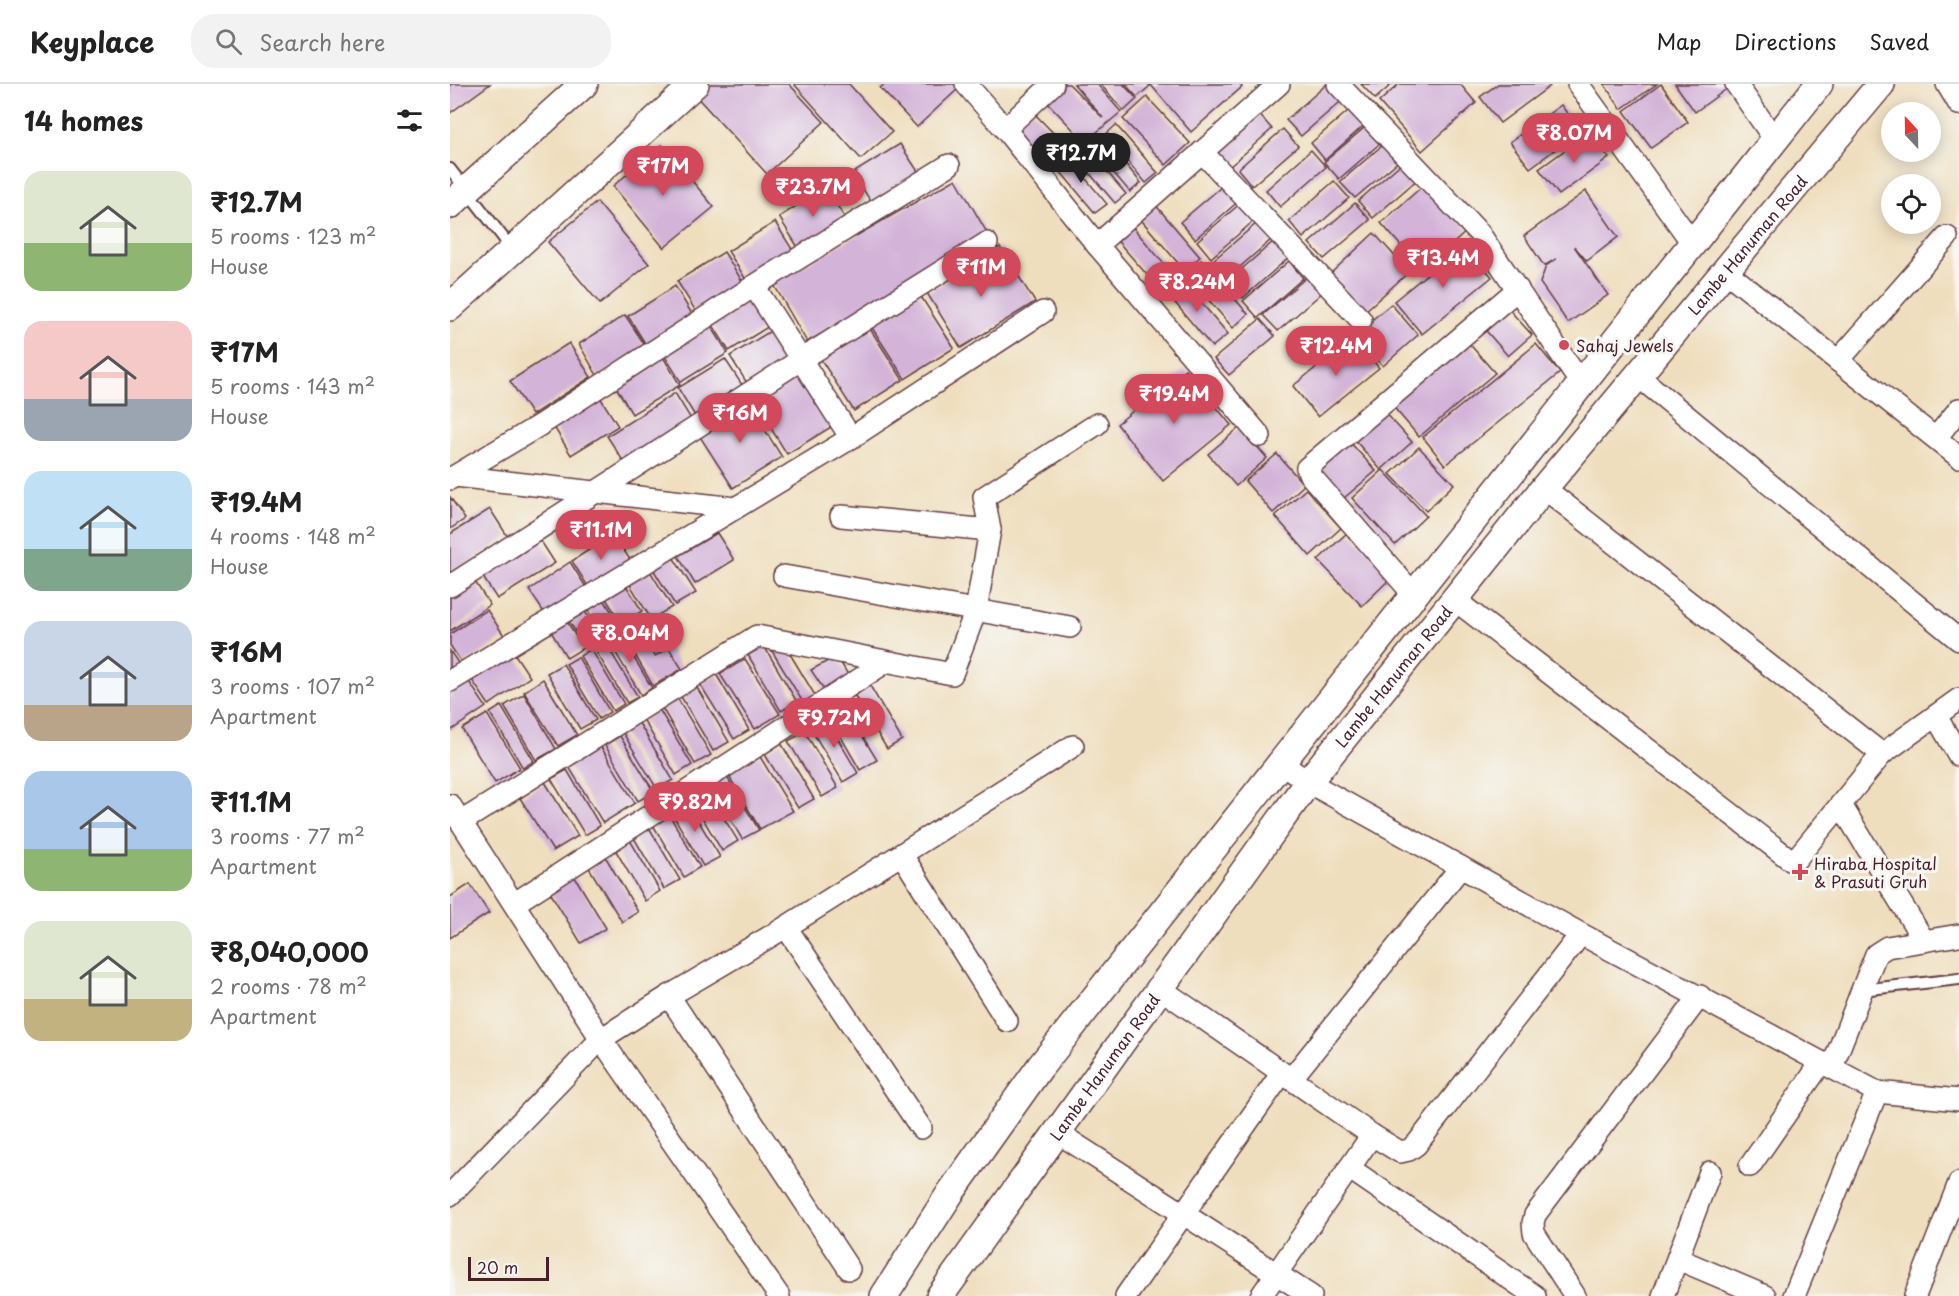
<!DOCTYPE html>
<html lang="en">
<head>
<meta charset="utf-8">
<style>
	:root { --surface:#fff; --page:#f2f2f2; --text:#222; --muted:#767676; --line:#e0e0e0; --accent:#d1495b }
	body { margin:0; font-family:"Playpen Sans",sans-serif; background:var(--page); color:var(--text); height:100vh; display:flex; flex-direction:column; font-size:22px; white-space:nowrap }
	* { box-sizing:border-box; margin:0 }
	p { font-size:20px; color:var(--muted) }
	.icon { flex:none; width:33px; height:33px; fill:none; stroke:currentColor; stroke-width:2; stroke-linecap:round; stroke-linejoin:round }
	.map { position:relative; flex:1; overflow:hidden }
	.drawer { display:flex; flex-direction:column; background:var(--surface); width:450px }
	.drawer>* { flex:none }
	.needle { width:39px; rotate:338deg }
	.controls { position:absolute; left:1431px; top:18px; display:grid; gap:12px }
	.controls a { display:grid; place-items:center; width:60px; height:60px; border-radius:50%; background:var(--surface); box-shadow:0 3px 15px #0003; font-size:30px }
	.scale { position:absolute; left:18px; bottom:15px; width:81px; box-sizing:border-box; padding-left:6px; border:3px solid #4a1f2b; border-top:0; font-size:16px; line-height:21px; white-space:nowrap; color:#4a1f2b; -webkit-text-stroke:4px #f6f6f2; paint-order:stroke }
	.price { position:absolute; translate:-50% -51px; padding:0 14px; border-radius:21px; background:var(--accent); color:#fff; font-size:20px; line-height:39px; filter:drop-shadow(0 2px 3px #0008) }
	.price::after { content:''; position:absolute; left:50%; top:36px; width:18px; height:14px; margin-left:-9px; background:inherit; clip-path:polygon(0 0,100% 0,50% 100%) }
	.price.selected { background:#222; color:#fff }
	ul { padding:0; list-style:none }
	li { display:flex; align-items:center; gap:18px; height:150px; padding:0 24px }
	li span { display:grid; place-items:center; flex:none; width:168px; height:120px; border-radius:18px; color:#555 }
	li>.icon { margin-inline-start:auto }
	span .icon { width:72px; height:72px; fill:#fffc; stroke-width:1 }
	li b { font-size:26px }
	h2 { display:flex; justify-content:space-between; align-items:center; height:72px; padding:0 24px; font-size:26px }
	header { display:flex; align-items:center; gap:36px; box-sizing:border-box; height:84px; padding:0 30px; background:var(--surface); border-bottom:2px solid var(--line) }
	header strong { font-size:28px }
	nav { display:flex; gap:33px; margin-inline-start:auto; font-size:21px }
	.search { width:420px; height:54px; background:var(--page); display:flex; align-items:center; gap:15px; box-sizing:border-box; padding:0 21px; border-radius:24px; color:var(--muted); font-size:22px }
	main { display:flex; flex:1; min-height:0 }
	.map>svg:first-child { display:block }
	.building { fill:#d3b4d8 }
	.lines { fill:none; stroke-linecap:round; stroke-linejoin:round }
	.service-casing { stroke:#633c41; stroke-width:14 }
	.minor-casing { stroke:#633c41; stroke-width:24 }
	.tertiary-casing { stroke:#633c41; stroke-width:30 }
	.service { stroke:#fff; stroke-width:10 }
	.minor { stroke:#fff; stroke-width:21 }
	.tertiary { stroke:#fff; stroke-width:27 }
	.poi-dot { fill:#d1495b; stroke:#f6f6f2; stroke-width:2 }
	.labels { text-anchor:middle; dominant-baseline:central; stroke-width:6; stroke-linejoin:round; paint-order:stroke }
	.street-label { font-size:16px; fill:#4a1f2b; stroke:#f6f6f2 }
	.poi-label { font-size:16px; fill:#4a1f2b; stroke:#f6f6f2; text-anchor:start }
</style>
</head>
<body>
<header>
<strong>Keyplace</strong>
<div class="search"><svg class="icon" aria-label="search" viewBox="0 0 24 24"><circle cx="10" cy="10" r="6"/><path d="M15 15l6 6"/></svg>Search here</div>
<nav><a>Map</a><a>Directions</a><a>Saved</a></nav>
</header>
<main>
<section class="drawer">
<h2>14 homes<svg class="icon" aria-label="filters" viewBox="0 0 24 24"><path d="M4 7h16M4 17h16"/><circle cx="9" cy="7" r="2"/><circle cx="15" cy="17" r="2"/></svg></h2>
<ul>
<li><span style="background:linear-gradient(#dfe7d0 60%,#8fb573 0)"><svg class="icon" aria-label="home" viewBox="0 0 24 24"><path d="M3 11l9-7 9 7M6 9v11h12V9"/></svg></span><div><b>₹12.7M</b><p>5 rooms · 123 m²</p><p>House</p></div></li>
<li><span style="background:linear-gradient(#f6c9c9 65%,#9aa5b1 0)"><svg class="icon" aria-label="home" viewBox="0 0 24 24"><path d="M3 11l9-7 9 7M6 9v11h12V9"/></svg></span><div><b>₹17M</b><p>5 rooms · 143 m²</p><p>House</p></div></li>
<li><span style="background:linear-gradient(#bfe0f5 65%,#7fa58c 0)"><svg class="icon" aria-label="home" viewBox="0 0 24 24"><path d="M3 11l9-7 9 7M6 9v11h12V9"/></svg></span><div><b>₹19.4M</b><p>4 rooms · 148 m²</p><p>House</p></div></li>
<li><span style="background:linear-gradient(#c9d6e8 70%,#b9a48a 0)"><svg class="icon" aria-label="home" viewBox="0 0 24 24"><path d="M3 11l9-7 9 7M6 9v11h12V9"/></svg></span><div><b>₹16M</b><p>3 rooms · 107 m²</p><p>Apartment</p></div></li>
<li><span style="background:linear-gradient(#a9c7e8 65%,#8fb573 0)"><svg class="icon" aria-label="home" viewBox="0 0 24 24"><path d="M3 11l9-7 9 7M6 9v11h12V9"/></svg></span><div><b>₹11.1M</b><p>3 rooms · 77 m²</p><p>Apartment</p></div></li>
<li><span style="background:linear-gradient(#dfe7d0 65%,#c2b280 0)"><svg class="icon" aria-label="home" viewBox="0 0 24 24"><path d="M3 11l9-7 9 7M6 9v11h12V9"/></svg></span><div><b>₹8,040,000</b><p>2 rooms · 78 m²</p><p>Apartment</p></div></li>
</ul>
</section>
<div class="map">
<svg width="1509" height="1212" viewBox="0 0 1509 1212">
	<rect width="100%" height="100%" fill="#f6f6f2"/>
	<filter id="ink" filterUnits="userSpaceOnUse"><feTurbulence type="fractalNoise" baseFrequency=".0167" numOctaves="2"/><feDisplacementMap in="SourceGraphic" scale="12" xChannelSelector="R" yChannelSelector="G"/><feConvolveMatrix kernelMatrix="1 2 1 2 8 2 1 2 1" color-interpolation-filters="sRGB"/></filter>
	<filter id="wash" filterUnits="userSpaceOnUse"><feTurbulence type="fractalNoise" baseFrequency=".008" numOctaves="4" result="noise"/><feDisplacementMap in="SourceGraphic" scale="24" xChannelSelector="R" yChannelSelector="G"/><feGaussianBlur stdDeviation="1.35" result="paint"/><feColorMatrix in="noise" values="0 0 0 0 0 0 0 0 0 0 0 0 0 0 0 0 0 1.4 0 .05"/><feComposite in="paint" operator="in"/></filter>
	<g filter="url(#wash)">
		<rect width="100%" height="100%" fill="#efdebd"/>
		<g id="blocks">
			<g class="building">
				<polygon points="0,0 40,0 0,29"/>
				<polygon points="255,0 339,0 374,38 317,90 244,10"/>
				<polygon points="344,0 399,0 442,48 411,75"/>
				<polygon points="435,0 507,0 510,3 467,43 430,4"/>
				<polygon points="611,0 619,0 653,34 624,0 647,0 671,28 635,58 594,15"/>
				<polygon points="650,0 673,0 687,15 674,27"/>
				<polygon points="675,0 698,0 700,2 687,13"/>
				<polygon points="700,0 790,0 792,3 741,48"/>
				<polygon points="877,0 886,0 897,12 851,52 836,36"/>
				<polygon points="911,0 942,0 925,15"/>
				<polygon points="949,0 1010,0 1026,19 972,67 929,18"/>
				<polygon points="1048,0 1099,0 1100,2 1050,39 1030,13"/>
				<polygon points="1154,0 1207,0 1171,25"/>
				<polygon points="1211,0 1238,38 1201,64 1174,27"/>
				<polygon points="1225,0 1281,0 1282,1 1245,28"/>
				<polygon points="697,13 740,59 716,81 673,35"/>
				<polygon points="905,21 919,37 875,76 861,59"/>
				<polygon points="1111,21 1130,47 1080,84 1060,58"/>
				<polygon points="580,25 614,60 593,80 561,45"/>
				<polygon points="807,28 822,45 777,85 762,68"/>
				<polygon points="920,39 935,55 889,95 874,78"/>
				<polygon points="666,41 708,89 696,99 655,51"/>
				<polygon points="833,45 848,62 802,102 788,85"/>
				<polygon points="1140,48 1159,74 1109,111 1089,85"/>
				<polygon points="651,50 691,99 680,108 639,60"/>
				<polygon points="936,58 951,75 905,114 890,98"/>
				<polygon points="450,60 471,92 423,121 403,89"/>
				<polygon points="212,61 264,123 214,164 163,102"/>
				<polygon points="635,62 676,110 665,119 624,71"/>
				<polygon points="861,66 876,83 830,123 816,106"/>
				<polygon points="616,71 657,120 645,129 605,81"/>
				<polygon points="954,77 969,94 923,134 908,117"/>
				<polygon points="506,95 540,154 357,258 323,199"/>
				<polygon points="884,97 899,114 853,154 839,137"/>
				<polygon points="776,99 791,115 745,155 730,138"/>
				<polygon points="976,99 1018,146 973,187 931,139"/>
				<polygon points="376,103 396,136 349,165 329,133"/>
				<polygon points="1136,107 1168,153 1137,177 1124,162 1158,211 1118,239 1090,199 1096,182 1106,175 1094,182 1074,152"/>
				<polygon points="793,117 807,134 761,174 747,157"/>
				<polygon points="147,118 199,180 150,220 98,158"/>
				<polygon points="703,118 750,173 734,186 687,131"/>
				<polygon points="905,119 920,136 874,175 859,159"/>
				<polygon points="325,138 345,170 298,199 278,167"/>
				<polygon points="807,139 822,155 776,195 761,178"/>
				<polygon points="680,140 727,195 712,208 664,153"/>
				<polygon points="924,149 959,188 914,228 880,190"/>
				<polygon points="824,157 838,174 793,214 778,197"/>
				<polygon points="1014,160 1042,193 972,250 944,217"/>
				<polygon points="550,163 585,218 511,264 477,209"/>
				<polygon points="274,168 294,200 247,229 227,197"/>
				<polygon points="751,176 798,230 783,244 735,189"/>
				<polygon points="839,177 853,194 808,234 793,217"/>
				<polygon points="859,191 873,208 828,247 813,231"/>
				<polygon points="731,195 778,250 762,263 716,208"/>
				<polygon points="225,202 245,235 198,264 178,232"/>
				<polygon points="468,208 504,264 455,295 419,239"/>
				<polygon points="303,209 321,241 279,267 259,235"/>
				<polygon points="941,220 968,251 933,282 905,250"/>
				<polygon points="1055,221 1082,251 1058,272 1031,241"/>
				<polygon points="175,231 196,263 148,293 129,260"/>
				<polygon points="810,235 825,252 779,291 764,275"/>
				<polygon points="258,237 278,269 231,298 211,266"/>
				<polygon points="417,240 453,296 404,327 368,271"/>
				<polygon points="327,243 347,275 300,304 280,272"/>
				<polygon points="904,253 929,284 868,333 843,302"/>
				<polygon points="1016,256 1045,289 969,353 941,320"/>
				<polygon points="119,259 141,293 82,331 60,297"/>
				<polygon points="1086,260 1110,289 995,381 973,353"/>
				<polygon points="210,268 230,301 182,330 163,298"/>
				<polygon points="275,275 296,307 248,337 228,304"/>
				<polygon points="351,283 386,340 337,370 302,314"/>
				<polygon points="735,285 781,341 713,397 667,340"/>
				<polygon points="225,309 244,340 177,383 157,352"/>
				<polygon points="148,310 168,342 121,371 101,338"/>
				<polygon points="297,317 332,373 283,404 247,348"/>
				<polygon points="934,327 962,358 931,386 903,354"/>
				<polygon points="790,343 817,374 786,402 758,370"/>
				<polygon points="898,356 926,387 894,414 867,383"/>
				<polygon points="969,363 1004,400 976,427 940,390"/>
				<polygon points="827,370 854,401 823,429 795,397"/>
				<polygon points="933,386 976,432 945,461 902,414"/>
				<polygon points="856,405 891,444 860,472 825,432"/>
				<polygon points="0,413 15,435 0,445"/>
				<polygon points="40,425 58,453 0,490 0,450"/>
				<polygon points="899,447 942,493 912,522 868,476"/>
				<polygon points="267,449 284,476 245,500 228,472"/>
				<polygon points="163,450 181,477 139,504 122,477"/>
				<polygon points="87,451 105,479 47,515 29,487"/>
				<polygon points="223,473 246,509 225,521 203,485"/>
				<polygon points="120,478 138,506 97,533 79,506"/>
				<polygon points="200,487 222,523 201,535 179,499"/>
				<polygon points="22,493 40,521 0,547 0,508"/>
				<polygon points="172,495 192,527 172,540 151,507"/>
				<polygon points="149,508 170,541 153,551 133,519"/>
				<polygon points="131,521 151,553 135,563 115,531"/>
				<polygon points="37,526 55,553 13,581 0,561 0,550"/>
				<polygon points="113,531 133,564 117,574 97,541"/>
				<polygon points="169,549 202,604 191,611 158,556"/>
				<polygon points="191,549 205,572 219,564 232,585 203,602 177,557"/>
				<polygon points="155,558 188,613 177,619 144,564"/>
				<polygon points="334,560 366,613 354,620 322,567"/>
				<polygon points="314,562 347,618 331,627 298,571"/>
				<polygon points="141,565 174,620 163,627 130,572"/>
				<polygon points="62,566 80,593 39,621 20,593"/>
				<polygon points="0,567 12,585 0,593"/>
				<polygon points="387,572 401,596 377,610 361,586"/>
				<polygon points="128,573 160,628 149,635 116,580"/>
				<polygon points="295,575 330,630 305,645 270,590"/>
				<polygon points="113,580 146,636 130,645 97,589"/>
				<polygon points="266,590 299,646 284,655 250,600"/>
				<polygon points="93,595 127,651 108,662 74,608"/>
				<polygon points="18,596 36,623 0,647 0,608"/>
				<polygon points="419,600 452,656 437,665 403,609"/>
				<polygon points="246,602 279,658 263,667 230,611"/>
				<polygon points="74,610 106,665 86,676 54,622"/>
				<polygon points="228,615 261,671 245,680 212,624"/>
				<polygon points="393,620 427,676 410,686 377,629"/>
				<polygon points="51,622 84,677 73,684 40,629"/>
				<polygon points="209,625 242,681 226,691 193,635"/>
				<polygon points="37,630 70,684 45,699 12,645"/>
				<polygon points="375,633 408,689 393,698 359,642"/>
				<polygon points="189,639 223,696 207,705 173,649"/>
				<polygon points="355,648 388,704 372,713 338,657"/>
				<polygon points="170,652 204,708 188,717 155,661"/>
				<polygon points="331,659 364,715 348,724 314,669"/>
				<polygon points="151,663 185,719 153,739 119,683"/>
				<polygon points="309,671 343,727 310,745 277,689"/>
				<polygon points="117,686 150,742 135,751 101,695"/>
				<polygon points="275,690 309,746 292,755 259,699"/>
				<polygon points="95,698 128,752 103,767 70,714"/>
				<polygon points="254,702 288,757 272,767 239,711"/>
				<polygon points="236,716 270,773 253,782 220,726"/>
				<polygon points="217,727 250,783 234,793 200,736"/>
				<polygon points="197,740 230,796 214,805 181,749"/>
				<polygon points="177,751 210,807 195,817 162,760"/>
				<polygon points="155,772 188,828 172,838 138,782"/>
				<polygon points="123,790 156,844 131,859 98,805"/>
				<polygon points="20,800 39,829 0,854 0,813"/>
			</g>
		</g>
	</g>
	<g filter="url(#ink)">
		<use href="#blocks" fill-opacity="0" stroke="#633c41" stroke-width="1.5"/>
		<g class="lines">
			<defs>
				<g id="service">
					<polyline points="0,85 62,165"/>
					<polyline points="1411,906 1509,895"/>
				</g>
				<g id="minor">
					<polyline points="516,0 555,45 647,161 810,352"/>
					<polyline points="888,0 1029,149 1132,301"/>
					<polyline points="1128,0 1243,160"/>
					<polyline points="1286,0 1325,56"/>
					<polyline points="1497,0 1509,20"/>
					<polyline points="555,45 603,0"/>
					<polyline points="752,68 911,236"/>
					<polyline points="647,161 829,0"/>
					<polyline points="1274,186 1509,373"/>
					<polyline points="304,202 401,354"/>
					<polyline points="1388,277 1497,153"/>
					<polyline points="1188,292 1509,556"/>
					<polyline points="1486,354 1509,325"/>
					<polyline points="5,392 285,424"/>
					<polyline points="0,395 90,341 304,202 499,81"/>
					<polyline points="1094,404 1432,670"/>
					<polyline points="391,432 540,446 534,413 647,340"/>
					<polyline points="334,492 620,543"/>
					<polyline points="0,502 352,275 537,159"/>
					<polyline points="964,511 860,391 857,384 1068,205"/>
					<polyline points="1005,516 1342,777 1346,775 1432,670 1509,615"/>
					<polyline points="0,597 401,354 593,228"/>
					<polyline points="1486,632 1509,672"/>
					<polyline points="831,679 858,698 1131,850 1427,1008 1509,1016"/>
					<polyline points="0,721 151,955 329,1212"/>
					<polyline points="1391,721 1474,857"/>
					<polyline points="11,738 307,552 502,590 526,526 540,446"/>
					<polyline points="452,771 557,937"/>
					<polyline points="65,819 436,578"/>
					<polyline points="336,843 471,1044"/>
					<polyline points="711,905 922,1051 950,1068 959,1066 966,1061 1131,850"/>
					<polyline points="219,912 399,1185"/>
					<polyline points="1382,983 1426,870 1437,863 1509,851"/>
					<polyline points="841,995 1011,783"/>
					<polyline points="608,1049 861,1212"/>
					<polyline points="1300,1082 1371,979"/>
					<polyline points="899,1084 1085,1212"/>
					<polyline points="0,1111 151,955 219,912 336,843 623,662"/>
					<polyline points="1228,1175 1315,1212"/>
					<polyline points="676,1212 832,989"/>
					<polyline points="811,1212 922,1051"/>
					<polyline points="1125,1212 1084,1149 1083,1139 1085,1131 1250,912"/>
					<polyline points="1213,1212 1260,1088"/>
					<polyline points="1344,1212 1427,1008"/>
					<polyline points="1465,1212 1509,1099"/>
				</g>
				<g id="tertiary">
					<polyline points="0,121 134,0"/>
					<polyline points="0,223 245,0"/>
					<polyline points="434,1212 501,1108 590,983 1369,0"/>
					<path id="s1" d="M490,1212L858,698L1094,404L1431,0"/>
				</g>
			</defs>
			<use href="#service" class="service-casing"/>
			<use href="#minor" class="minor-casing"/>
			<use href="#tertiary" class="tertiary-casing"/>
			<use href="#service" class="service"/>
			<use href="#minor" class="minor"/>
			<use href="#tertiary" class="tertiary"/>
		</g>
	</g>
	<g class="poi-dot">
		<circle cx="1114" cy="261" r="6"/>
		<path d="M1347 779h6v6h6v6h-6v6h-6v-6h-6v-6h6z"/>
	</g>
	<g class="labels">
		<g class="street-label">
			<text stroke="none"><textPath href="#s1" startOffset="1326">Lambe Hanuman Road</textPath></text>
			<text stroke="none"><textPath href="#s1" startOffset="768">Lambe Hanuman Road</textPath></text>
			<text stroke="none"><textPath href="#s1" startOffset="282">Lambe Hanuman Road</textPath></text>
		</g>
		<g class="poi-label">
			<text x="1126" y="261">Sahaj Jewels</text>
			<text x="1364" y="779">Hiraba Hospital<tspan x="1364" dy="18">&amp; Prasuti Gruh</tspan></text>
		</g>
	</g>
</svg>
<div class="controls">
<a><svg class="needle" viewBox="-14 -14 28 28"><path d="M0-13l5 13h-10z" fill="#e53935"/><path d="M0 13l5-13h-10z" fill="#767676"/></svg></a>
<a><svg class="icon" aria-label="locate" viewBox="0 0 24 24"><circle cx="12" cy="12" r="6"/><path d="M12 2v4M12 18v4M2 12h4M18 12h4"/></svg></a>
</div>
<div class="scale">20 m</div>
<b class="price" style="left:1124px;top:80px">₹8.07M</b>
<b class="price selected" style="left:631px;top:100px">₹12.7M</b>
<b class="price" style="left:213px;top:113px">₹17M</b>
<b class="price" style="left:363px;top:134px">₹23.7M</b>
<b class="price" style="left:993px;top:205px">₹13.4M</b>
<b class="price" style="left:531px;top:214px">₹11M</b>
<b class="price" style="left:747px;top:229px">₹8.24M</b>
<b class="price" style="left:886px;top:293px">₹12.4M</b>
<b class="price" style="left:724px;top:341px">₹19.4M</b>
<b class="price" style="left:290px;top:360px">₹16M</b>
<b class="price" style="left:151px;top:477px">₹11.1M</b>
<b class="price" style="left:180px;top:580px">₹8.04M</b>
<b class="price" style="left:384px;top:665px">₹9.72M</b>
<b class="price" style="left:245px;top:749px">₹9.82M</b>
</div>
</main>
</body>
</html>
